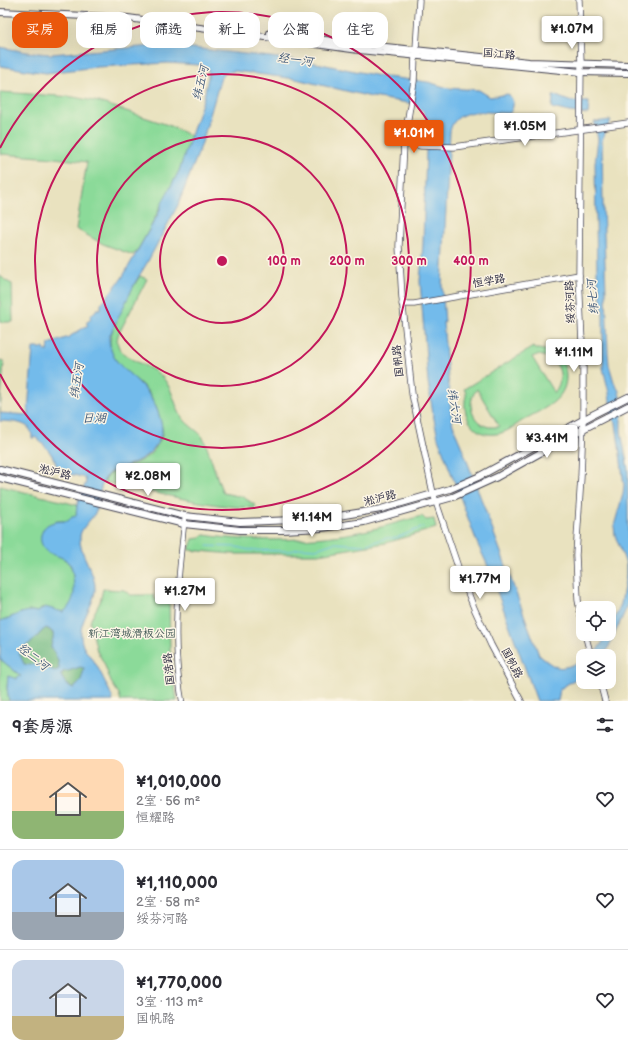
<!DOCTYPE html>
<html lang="zh">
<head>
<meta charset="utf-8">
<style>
	:root { --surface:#fff; --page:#f2f2f3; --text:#2b2b33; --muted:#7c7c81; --line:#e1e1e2; --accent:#ea580c }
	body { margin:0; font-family:"Balsamiq Sans","LXGW WenKai TC",sans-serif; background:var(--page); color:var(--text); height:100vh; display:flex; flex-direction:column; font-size:15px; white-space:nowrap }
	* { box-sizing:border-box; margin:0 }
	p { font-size:13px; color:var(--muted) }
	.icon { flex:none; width:22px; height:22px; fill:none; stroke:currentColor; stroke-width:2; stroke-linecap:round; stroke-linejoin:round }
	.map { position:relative; height:701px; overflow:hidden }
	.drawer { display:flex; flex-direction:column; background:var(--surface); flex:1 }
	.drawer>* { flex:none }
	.hud { position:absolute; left:12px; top:12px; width:400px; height:36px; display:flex; gap:8px }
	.controls { position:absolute; left:576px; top:601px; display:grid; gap:8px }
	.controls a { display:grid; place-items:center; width:40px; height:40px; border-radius:8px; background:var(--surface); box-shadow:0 4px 16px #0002; font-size:20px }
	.price { position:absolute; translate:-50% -34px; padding:0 9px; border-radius:4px; background:#fff; color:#222; font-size:13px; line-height:26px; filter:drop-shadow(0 1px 2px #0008) }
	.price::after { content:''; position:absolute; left:50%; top:24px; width:12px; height:9px; margin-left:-6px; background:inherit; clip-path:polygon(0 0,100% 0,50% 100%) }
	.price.active { background:var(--accent); color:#fff }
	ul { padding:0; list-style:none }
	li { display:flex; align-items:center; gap:12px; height:100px; padding:0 12px }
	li+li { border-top:1px solid var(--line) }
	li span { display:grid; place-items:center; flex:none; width:112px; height:80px; border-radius:12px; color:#555 }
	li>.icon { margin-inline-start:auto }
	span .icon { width:48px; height:48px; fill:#fffc; stroke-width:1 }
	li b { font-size:17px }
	h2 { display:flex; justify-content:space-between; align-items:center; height:48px; padding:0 12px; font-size:17px }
	.tag { padding:0 14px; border-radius:12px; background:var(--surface); box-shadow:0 4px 16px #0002; font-size:14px; line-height:36px }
	.tag.active { background:var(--accent); color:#fff }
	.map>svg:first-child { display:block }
	.green { fill:#8bda99; stroke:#567e6a; fill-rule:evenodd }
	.forest { fill:#70ba81; stroke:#496e5e }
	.water { fill:#73bbeb; stroke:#4a6e93; fill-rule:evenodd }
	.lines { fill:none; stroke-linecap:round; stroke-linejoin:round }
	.stream { stroke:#73bbeb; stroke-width:1 }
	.minor-casing { stroke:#403f4f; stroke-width:6 }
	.tertiary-casing { stroke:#403f4f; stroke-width:7 }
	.secondary-casing { stroke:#403f4f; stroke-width:8 }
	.minor { stroke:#fff; stroke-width:4.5 }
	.tertiary { stroke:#fff; stroke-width:5.5 }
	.secondary { stroke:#fff; stroke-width:6 }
	.ring { fill:none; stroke:#c2185b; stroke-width:2 }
	.labels { text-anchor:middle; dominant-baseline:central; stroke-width:3; stroke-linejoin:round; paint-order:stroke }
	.street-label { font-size:11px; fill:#22223b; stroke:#fcf5e5 }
	.park-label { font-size:11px; fill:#425957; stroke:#fcf5e5 }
	.water-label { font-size:12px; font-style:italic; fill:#3e5879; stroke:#fcf5e5 }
	.centre { fill:#c2185b; stroke:#fcf5e5; stroke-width:2 }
	.ring-label { font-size:12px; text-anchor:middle; font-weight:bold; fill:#c2185b; stroke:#fcf5e5; stroke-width:3; stroke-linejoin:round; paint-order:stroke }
</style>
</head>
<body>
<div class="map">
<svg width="628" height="701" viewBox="0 0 628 701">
	<rect width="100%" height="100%" fill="#fcf5e5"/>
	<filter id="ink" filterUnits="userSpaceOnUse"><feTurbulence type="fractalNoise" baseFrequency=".025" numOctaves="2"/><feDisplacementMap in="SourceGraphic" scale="8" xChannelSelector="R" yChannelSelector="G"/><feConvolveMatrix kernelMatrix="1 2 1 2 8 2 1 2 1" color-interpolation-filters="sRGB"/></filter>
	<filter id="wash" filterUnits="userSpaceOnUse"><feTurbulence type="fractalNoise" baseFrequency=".012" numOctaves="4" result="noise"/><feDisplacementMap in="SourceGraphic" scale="16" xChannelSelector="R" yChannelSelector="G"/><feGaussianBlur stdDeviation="0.9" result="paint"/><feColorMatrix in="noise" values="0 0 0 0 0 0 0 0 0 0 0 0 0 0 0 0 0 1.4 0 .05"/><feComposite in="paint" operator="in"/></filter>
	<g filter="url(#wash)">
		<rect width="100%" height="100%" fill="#e9e2bf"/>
		<g class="green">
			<polygon points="0,92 73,97 99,102 168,125 191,136 179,171 163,201 151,226 137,251 133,255 103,244 76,229 87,162 55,158 0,154"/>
			<polygon points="0,275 6,281 12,284 13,322 0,322"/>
			<path d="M140,276L147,279L118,335C111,360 152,363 163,378C172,388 174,402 180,414C186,425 195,428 202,436C204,440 206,445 208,450C213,464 217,479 223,493L243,497L255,505V508C204,507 154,491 104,482C105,480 107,476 109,475C111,472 116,471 120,469C137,463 152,458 160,440C164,433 162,427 160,419C157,407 152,396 144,387C132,375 112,364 110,345C108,330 131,290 140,276Z"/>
			<path d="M533,347L535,349C545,349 553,352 560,359C564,364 566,369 566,376C567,400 543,409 525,419C517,424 509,431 501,433C494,435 483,435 477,430C467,422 464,412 465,400C466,395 467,394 464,389ZM537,355C559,357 567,376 554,393L532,357ZM477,389L499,426V427C496,427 492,427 489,427C471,423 466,402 477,389Z"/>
			<polygon points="0,360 4,361 0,413"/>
			<path d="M0,486L77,505V516L72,517L68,521H57L46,526L64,559L70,565L72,569L75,591L74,599L66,611C59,613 50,608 42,608L38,612C24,608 13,618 0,621Z"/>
			<path d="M422,516L426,520L434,519L436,528L386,543L318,554H232L189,550L193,539L200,538L204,535C258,543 316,541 369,530C387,526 405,520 422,516Z"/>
			<polygon points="103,589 124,590 130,595 154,595 154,599 169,599 170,649 177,701 121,701 119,694 111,682 104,663 97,651 90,623 91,619 100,602"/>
			<polygon points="0,659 21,676 17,680 8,676 7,688 9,701 0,701"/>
		</g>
		<g class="forest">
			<path d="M46,628C49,630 52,631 53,634C55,640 50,642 52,647C53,653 52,648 55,653C58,657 59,664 59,669L55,671L41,665H29L24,664L19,653L22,648L32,642L42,631Z"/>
			<path d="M80,667L84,668C83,675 81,685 73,688L66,684L61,676C63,669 73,669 80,667Z"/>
		</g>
		<g class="water">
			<path d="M166,45L306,61L379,76L428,82L448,88L479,90L490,97L508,94C514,100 515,105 510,113C492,114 467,106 454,122C452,124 451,128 450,131L442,286L445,322H443L452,422L457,436L463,450L539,655C560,672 558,669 583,662V674L560,689L558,701H537L487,564L478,545L438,438L433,414L428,382L420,281L423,244L427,121C426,113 421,109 414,104L367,96L296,79L235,71L227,72L221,77L201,146L178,205L147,263L136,281L109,337C110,364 127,369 143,387C153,398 160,413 162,428C162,433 160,438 158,442C149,458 135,462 119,469C116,470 111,471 109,474C99,482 100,499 96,511C93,519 81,527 80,536C78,555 97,572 95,591C92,612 75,623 83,646C86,653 93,658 97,666C100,672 113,696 113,701H9L7,688L8,676L17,679L18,676L20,677L21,676L0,659V621C13,618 24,608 38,612L45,607L63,612C66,610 67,609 69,606C76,596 74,587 73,576C72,572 72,567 70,564C62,553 46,558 41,542C40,538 41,533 43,530C47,521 60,521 68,521L72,517L76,516L77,505L86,482L85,478L82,477L58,471C55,456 46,446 35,437L34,438H32C33,421 12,422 1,421L0,422V413L29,415V412L28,411L33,348H44L45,351H48L49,344L69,337L88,325L86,323L91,319L90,317L97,309H101V304L122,278L134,257L158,214L163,201L179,171L204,97L209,72L206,69L199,65L167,63L97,67L46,73L0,66V47L27,52L50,54ZM46,628C59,633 51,639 51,648C56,655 59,660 59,669L55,671L39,664L29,665L24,664L19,653L22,648L32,642L42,631ZM80,667L84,668C83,675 81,685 73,688L66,684L61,676V674L64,671H68Z"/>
			<polygon points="554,95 569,101 589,102 588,114 569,112 552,108 553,97"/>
			<polygon points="611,120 602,140 603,204 608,353 609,365 614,382 619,391 623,414 621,419 621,431 628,470 628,605 609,646 603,656 593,656 608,634 609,634 609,631 621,604 626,575 626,564 615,535 614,526 623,494 624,485 616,423 612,419 609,393 603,368 603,311 597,275 595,163 598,139 594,122"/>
		</g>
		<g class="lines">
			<polyline class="stream" points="207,546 237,547 248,550 290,551 302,548 316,549 334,543 364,545 387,538 396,538 423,527"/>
		</g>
	</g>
	<g filter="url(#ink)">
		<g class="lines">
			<defs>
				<path id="minor" d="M182,701C171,640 178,577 185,516"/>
				<g id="tertiary">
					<polyline points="579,0 581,64 579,275 583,366 583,420 581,477 576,555 578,600 583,626"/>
					<polyline points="416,49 419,0"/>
					<polyline points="415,56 414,81 404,143 399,246 402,298 412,394 433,493 459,570 474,608 491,645 521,701"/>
					<polyline points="404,143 421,146 454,147 628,123"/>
					<polyline points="402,304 414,304 579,275"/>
					<polyline points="585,634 591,656"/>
					<polyline points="600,682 605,701"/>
				</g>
				<g id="secondary">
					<polyline points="0,12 128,18 359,50 581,72 628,73"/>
					<polyline points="270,33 357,44 529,62 628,65"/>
					<polyline points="0,469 185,516 240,522 320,519 381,509 450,489 478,477 592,415 628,397"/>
					<polyline points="0,478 184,524 240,530 282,530 322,528 364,522 453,497 497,477 583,429 628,406"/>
				</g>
			</defs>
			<use href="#minor" class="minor-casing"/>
			<use href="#tertiary" class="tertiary-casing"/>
			<use href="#secondary" class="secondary-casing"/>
			<use href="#minor" class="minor"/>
			<use href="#tertiary" class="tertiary"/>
			<use href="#secondary" class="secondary"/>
		</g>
	</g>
	<g class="ring">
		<circle cx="222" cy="261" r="62"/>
		<circle cx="222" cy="261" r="125"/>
		<circle cx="222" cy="261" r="187"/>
		<path d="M0 148A249 249 0 1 1 0 374"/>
	</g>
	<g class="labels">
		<g class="street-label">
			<text transform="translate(499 54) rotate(5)">国江路</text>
			<text transform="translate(489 281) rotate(-10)">恒学路</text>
			<text transform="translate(570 302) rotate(-92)">绥芬河路</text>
			<text transform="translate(398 361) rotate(-96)">国帆路</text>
			<text transform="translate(55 472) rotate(14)">淞沪路</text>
			<text transform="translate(380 498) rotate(-14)">淞沪路</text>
			<text transform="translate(512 663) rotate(62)">国帆路</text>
			<text transform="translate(169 669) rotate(-96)">国浩路</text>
		</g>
		<g class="park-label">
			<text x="132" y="633">新江湾城滑板公园</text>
		</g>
		<g class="water-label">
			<text transform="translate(295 60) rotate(8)">经一河</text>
			<text transform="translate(201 83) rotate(-77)">纬五河</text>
			<text transform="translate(593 297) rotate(-95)">纬七河</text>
			<text transform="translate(77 381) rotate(-81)">纬五河</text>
			<text transform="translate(454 406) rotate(81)">纬六河</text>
			<text x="94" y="418">日湖</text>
			<text transform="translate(33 657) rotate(38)">经二河</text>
		</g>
	</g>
	<circle cx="222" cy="261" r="6" class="centre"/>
	<g class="ring-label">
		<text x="284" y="265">100 m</text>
		<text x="347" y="265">200 m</text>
		<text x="409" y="265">300 m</text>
		<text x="471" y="265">400 m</text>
	</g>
</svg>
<div class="controls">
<a><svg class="icon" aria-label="locate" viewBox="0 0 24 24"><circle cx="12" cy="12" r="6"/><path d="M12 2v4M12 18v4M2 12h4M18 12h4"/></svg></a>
<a><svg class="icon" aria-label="layers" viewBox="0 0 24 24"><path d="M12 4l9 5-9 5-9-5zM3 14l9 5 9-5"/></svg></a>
</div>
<b class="price" style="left:572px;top:50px">¥1.07M</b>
<b class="price" style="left:525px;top:147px">¥1.05M</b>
<b class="price active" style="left:414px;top:154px">¥1.01M</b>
<b class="price" style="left:574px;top:373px">¥1.11M</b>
<b class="price" style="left:547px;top:459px">¥3.41M</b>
<b class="price" style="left:148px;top:497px">¥2.08M</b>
<b class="price" style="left:312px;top:538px">¥1.14M</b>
<b class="price" style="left:480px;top:600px">¥1.77M</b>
<b class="price" style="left:185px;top:612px">¥1.27M</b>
<div class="hud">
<a class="tag active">买房</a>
<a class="tag">租房</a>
<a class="tag">筛选</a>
<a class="tag">新上</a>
<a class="tag">公寓</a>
<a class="tag">住宅</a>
</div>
</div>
<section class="drawer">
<h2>9套房源<svg class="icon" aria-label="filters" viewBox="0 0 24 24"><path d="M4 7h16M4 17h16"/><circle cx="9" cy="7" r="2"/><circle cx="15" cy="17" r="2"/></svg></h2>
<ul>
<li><span style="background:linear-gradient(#ffd9b3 65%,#8fb573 0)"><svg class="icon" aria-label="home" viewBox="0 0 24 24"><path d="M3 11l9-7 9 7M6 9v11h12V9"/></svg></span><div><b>¥1,010,000</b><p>2室 · 56 m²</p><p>恒耀路</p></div><svg class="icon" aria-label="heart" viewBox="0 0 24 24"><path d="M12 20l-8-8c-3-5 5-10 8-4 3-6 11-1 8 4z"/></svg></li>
<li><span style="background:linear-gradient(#a9c7e8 65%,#9aa5b1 0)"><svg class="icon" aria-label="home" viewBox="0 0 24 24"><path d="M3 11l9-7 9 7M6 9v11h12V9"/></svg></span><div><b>¥1,110,000</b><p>2室 · 58 m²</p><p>绥芬河路</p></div><svg class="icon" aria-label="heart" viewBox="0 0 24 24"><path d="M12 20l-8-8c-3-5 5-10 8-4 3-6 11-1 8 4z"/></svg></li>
<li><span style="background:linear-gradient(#c9d6e8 70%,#c2b280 0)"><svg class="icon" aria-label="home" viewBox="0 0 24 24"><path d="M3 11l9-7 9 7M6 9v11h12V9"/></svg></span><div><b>¥1,770,000</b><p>3室 · 113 m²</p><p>国帆路</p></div><svg class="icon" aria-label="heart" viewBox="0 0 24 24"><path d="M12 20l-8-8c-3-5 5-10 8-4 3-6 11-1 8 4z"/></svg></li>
</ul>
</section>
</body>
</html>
